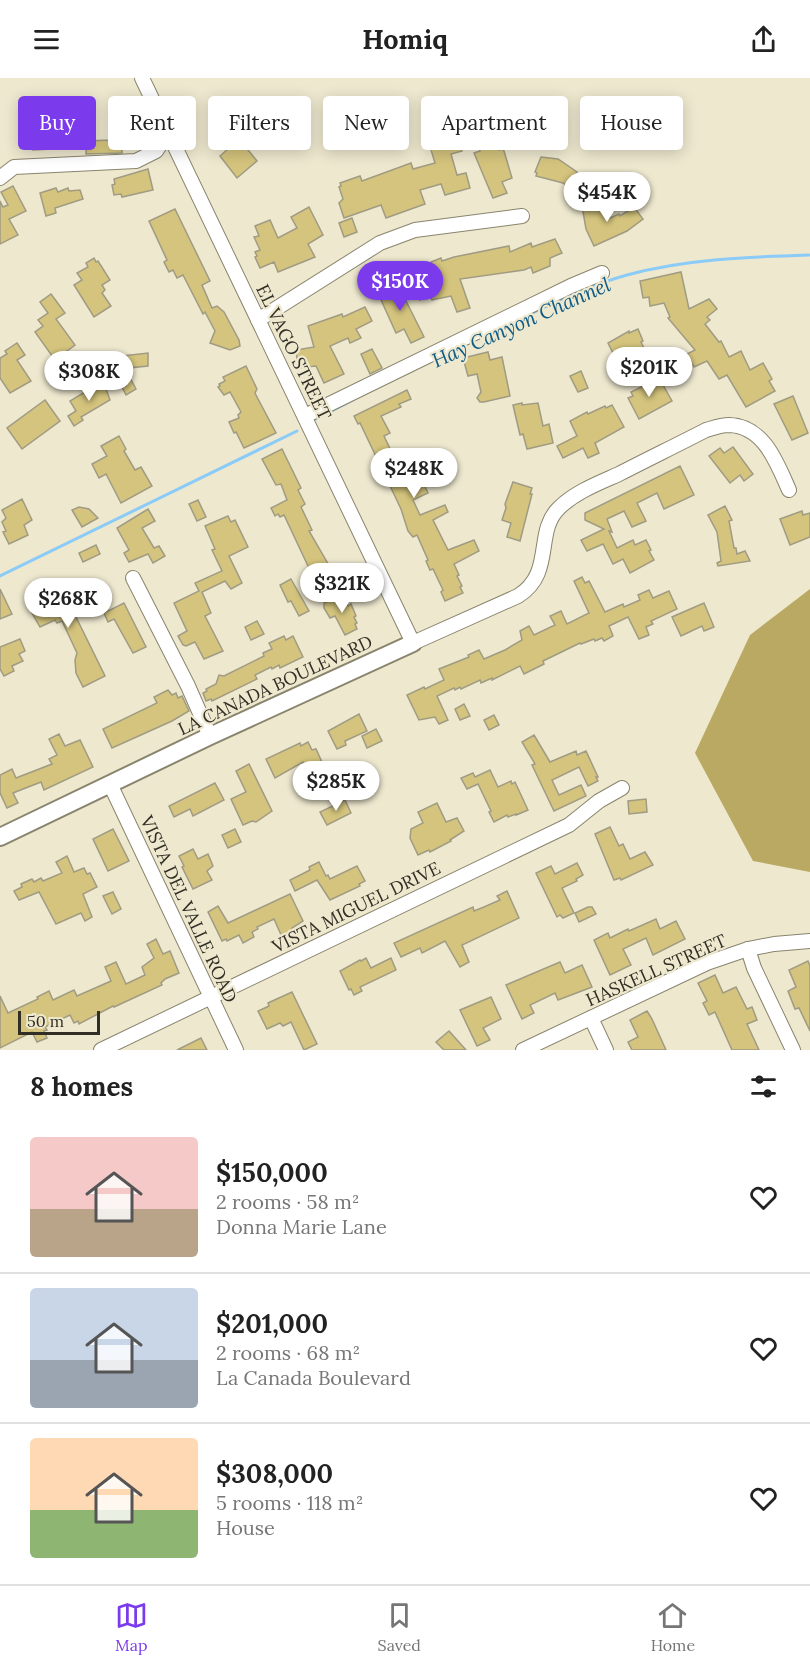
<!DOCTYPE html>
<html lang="en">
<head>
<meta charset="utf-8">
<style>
	:root { --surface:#fff; --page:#f2f2f2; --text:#222; --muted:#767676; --line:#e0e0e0; --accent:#7c3aed }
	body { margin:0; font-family:Lora,serif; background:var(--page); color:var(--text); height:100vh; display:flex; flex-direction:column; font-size:22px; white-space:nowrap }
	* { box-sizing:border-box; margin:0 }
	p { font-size:20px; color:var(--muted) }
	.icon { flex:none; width:33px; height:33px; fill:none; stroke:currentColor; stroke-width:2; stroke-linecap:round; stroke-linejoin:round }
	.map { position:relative; height:972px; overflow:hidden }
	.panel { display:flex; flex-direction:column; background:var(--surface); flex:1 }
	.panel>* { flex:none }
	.guide { position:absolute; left:18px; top:18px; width:774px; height:54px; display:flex; gap:12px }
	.scale { position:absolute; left:18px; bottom:15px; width:82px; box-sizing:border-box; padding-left:6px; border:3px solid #312f25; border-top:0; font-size:16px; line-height:21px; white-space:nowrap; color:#312f25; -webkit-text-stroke:4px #eee8cf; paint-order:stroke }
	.price { position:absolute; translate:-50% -51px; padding:0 14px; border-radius:21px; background:#fff; color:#222; font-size:20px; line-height:39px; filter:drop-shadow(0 2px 3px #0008) }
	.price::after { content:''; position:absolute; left:50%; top:36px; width:18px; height:14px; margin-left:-9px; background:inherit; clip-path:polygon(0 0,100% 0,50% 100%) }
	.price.current { background:var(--accent); color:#fff }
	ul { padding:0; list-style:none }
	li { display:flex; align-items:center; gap:18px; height:150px; padding:0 30px }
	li+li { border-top:2px solid var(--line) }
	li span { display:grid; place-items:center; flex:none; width:168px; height:120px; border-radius:6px; color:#555 }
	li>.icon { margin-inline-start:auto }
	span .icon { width:72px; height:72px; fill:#fffc; stroke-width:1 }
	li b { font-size:26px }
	h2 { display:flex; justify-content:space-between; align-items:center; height:72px; padding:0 30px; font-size:26px }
	.chip { padding:0 21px; border-radius:6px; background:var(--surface); box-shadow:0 3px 15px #0003; font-size:21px; line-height:54px }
	.chip.current { background:var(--accent); color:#fff }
	header { display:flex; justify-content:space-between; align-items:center; height:78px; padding:0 30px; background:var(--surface); font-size:27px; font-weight:800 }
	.dock { display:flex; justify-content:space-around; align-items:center; height:84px; border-top:2px solid var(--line); background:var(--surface); font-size:16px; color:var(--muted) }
	.dock a { display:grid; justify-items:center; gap:3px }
	.dock .current { color:var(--accent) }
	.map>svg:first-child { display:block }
	.forest { fill:#b9a963 }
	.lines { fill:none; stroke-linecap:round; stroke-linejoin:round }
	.stream { stroke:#8acbf8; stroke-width:3 }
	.building { fill:#d4c47d; stroke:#a09b83; stroke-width:1.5 }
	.minor-casing { stroke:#89846d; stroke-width:16 }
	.tertiary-casing { stroke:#89846d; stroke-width:20 }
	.minor { stroke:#fff; stroke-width:14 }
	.tertiary { stroke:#fff; stroke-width:16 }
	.labels { text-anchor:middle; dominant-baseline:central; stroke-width:4.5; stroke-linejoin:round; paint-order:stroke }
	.street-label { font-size:18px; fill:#312f25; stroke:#eee8cf }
	.water-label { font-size:20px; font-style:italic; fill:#0e5b86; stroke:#eee8cf }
</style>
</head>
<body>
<header><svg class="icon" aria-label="menu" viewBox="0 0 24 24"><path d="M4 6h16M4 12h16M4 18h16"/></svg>Homiq<svg class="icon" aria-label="share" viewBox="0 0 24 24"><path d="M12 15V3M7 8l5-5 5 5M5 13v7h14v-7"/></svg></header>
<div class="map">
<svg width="810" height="972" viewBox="0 0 810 972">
	<rect width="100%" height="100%" fill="#eee8cf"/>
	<polygon class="forest" points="810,511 810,794 753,783 695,675 750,557"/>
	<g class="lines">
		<g class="stream">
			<path d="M513,244C550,227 587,208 627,197C686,181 748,179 809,177"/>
			<polyline points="316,341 353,322"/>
			<polyline points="0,498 297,353"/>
		</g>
	</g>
	<g class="building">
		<polygon points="37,56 52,57 52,71 33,72 34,61 37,61"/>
		<polygon points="111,57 126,57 127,68 122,68 122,75 86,76 86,63 111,62"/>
		<polygon points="494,60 499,72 502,71 504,73 512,100 502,104 507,115 493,120 474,75 480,73 477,66"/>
		<polygon points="239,61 257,83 237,100 220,78"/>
		<polygon points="446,61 447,64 458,61 462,73 451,76 457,97 466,95 470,110 445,117 441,106 420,112 425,126 386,140 381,127 344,140 339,125 343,121 339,109 341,108 340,105 360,98 362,103 411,85 413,91 435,85 429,65"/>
		<polygon points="541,79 558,81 577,94 568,109 563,105 536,98 537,95 535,94"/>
		<polygon points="148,91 153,112 122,119 121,116 114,117 112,107 115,106 114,101"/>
		<polygon points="13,108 26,133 9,141 18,157 0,166 0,123 3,129 8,127 1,114"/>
		<polygon points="56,110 58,114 68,110 69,113 80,112 83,121 55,130 56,135 46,138 40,115"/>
		<polygon points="602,124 610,140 619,136 620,138 634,129 643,141 627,153 594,168 586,151 582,128"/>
		<polygon points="309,129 323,157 308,166 315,179 278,194 274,184 260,190 255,179 257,178 255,174 260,172 254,159 259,158 255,148 270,142 278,160 297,150 291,139"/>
		<polygon points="175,131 210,203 202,207 212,230 217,228 224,234 239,262 240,268 230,272 210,265 215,253 205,234 203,236 183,197 177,200 173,192 169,194 164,184 167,182 149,143"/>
		<polygon points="352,140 357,154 344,159 339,145"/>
		<polygon points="555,161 562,175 550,180 550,188 533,195 531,189 524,192 460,201 470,230 457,234 451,218 432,222 430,218 420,222 412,200 425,195 424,191 432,189 431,184 441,180 442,183 454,179 509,168 510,174 531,165 532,169"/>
		<polygon points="94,180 96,184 98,183 110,202 102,207 105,212 102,215 111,228 94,239 74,207 82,202 77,195 88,189 86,185"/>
		<polygon points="681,194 689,231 709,221 717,231 707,239 710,242 705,246 719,264 721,263 729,279 741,273 750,292 763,285 772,301 769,303 775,313 746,329 727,297 719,301 707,283 694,289 687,276 695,272 668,240 670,239 664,225 650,228 649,219 643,220 640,203"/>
		<polygon points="396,203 424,259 411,265 404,251 396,255 377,213"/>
		<polygon points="51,216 65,235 56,241 75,267 55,282 35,254 43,248 38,242 48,235 40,224"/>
		<polygon points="365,229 372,243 356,251 361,260 350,265 348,260 330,268 344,296 324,305 316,288 298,290 296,272 314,269 308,248 342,236 343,239"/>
		<polygon points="638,251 643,263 641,264 648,278 634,285 627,271 614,277 608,265 629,253 629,255"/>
		<polygon points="17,265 25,277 17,282 31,303 10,315 0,300 0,280 7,276 5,273"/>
		<polygon points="372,271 382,290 370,296 361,276"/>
		<polygon points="488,274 490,282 502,279 510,318 484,324 480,324 477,320 481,314 477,296 468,298 463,280"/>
		<polygon points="148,275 148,288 129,290 131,294 128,296 136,311 126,317 109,284 113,279"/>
		<polygon points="246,288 257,311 255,315 257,319 276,355 244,370 236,354 234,355 229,344 239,340 238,337 241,334 230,314 224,317 218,309 220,308 219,306 225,303 223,299"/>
		<polygon points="581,293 588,310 578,314 570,298"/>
		<polygon points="659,300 672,323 639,341 628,320 633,318 631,314"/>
		<polygon points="103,303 110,322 81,339 83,342 74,348 68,338 76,333 70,323"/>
		<polygon points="407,312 411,321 399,326 401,329 381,338 390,355 384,358 394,379 400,376 412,399 419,396 428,415 413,422 420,437 445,427 448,434 433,442 448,472 474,462 479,473 454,486 459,497 457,498 462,508 460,509 463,515 445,523 441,514 443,512 433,491 430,492 426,483 428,482 417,457 413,459 408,453 401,431 360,345 358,346 354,338"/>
		<polygon points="793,318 808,355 792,362 774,326"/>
		<polygon points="45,322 60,343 22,371 7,350"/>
		<polygon points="522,325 522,327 538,325 543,348 549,346 553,365 527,371 523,356 520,357 513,327"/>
		<polygon points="612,327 624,349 595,365 599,375 588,380 583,370 563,380 557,368 577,358 570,343 587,334 588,336 605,328 606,330"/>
		<polygon points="119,358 126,371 124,373 135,392 141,389 152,408 121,425 106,396 99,400 92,386 107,378 101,368"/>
		<polygon points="733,369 753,396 744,403 740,397 730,405 709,378 720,370 724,375"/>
		<polygon points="282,371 301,410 298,412 305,426 301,429 312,452 309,453 330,489 327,490 331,498 316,505 284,437 280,439 278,436 275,438 271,430 287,422 281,406 276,407 262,381"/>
		<polygon points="680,388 694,417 664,431 657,415 637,425 646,443 632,449 624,433 607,441 612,454 609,453 617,470 633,462 635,467 646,462 651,472 649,473 654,482 630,495 623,481 613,486 603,466 587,473 581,462 604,451 585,442 585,435"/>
		<polygon points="513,404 532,410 530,416 532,416 520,463 507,459 511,445 502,442 506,430 505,426"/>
		<polygon points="22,421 32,442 24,447 28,457 9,466 3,454 6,453 2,444 6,440 2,432"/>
		<polygon points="198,422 206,439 197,443 189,426"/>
		<polygon points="725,428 732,442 729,443 734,470 736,470 737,476 745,473 750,483 718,488 717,485 721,483 717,454 708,437"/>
		<polygon points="79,429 89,431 98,440 82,449 72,432"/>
		<polygon points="148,431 155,443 142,450 154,470 159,468 165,478 153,485 148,476 129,484 124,475 129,472 117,450"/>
		<polygon points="802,433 803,437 810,435 810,459 790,467 780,441"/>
		<polygon points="228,438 231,444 235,442 248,469 229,478 242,505 231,511 225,503 202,514 211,535 205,538 223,573 204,581 195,564 186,568 183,567 178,558 187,553 174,525 199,513 195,505 222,493 212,472 215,471 205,448"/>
		<polygon points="96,467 100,476 83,484 79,475"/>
		<polygon points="582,499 585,505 589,503 605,534 623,526 624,529 640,522 638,517 649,512 653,520 669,513 677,531 651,543 653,546 646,549 649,557 639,561 628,539 609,548 613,558 604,563 602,560 595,563 594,561 581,566 580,565 543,583 544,586 524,596 520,588 492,602 492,600 481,605 480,602 461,611 460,609 455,612 454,610 437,618 448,642 439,646 435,639 419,642 407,617 424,609 425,611 444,602 439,591 469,579 468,577 479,572 484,581 505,572 522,562 520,553 529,548 534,557 555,547 550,538 561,533 567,546 589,535 574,503"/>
		<polygon points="291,501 309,533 299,538 291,523 288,524 280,507"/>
		<polygon points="44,509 50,520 71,509 83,533 75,537 105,598 83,609 76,595 75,582 77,575 62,543 57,545 55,542 40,549 28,528 34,525 29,515"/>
		<polygon points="0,511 12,536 0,541"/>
		<polygon points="341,517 348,528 351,526 356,538 354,539 357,545 355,546 357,551 345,557 335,538 330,540 324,530 324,525"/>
		<polygon points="124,525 146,569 133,575 114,541 108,544 104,535"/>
		<polygon points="704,525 714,549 704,553 702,548 681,558 672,539"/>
		<polygon points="257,543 264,556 251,562 245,549"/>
		<polygon points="284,558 286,562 293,558 303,579 280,590 279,587 272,591 271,589 255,597 257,601 212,623 211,621 206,623 203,615 207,613 206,611 216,606 219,597 224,598 264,578 263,575 272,571 269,565"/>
		<polygon points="20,561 25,573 19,576 23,583 12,588 14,593 4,598 0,591 0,569"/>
		<polygon points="168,612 172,617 176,615 178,620 182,618 189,633 172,643 112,670 103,651 157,625 154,619"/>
		<polygon points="464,626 470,638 460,642 455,631"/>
		<polygon points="359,636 367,653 345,663 346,667 337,671 328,653"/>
		<polygon points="494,637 499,647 489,652 484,642"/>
		<polygon points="376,651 382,663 367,670 362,658"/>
		<polygon points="59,656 65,668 80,662 93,689 44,712 41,704 13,715 18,725 7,730 0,715 0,697 12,691 16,700 52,686 49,681 57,677 49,661"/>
		<polygon points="534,657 550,684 576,673 577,677 586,673 598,699 596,699 598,703 588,708 579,689 552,702 559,717 581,707 586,718 554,733 532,687 535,686 522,664"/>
		<polygon points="308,664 312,672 316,671 326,693 312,699 303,684 275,700 266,681 300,665 301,668"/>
		<polygon points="249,686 272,733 256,744 252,743 243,747 231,721 246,714 236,693"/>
		<polygon points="490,692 498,709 511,703 512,706 515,704 528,732 516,737 516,736 508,739 507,737 494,744 489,734 491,733 478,706 467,711 461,700 473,695 475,699"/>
		<polygon points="215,705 224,722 193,738 190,731 174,739 169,728"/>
		<polygon points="646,721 647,734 629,736 628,723"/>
		<polygon points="345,722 351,735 327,747 320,734"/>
		<polygon points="437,725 446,744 457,740 464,753 450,762 451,763 430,774 429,772 418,777 410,760 411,751 423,745 418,734"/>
		<polygon points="610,749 619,768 623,766 630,781 645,774 653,787 621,802 620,800 614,802 595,756"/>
		<polygon points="113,751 129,783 108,793 93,761"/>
		<polygon points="235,751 241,764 228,770 222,757"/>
		<polygon points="193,771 198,781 208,776 213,788 207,793 212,802 193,811 182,789 184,788 179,778"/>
		<polygon points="67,778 74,794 84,790 87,796 90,795 97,809 83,816 92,839 85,843 81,835 56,846 39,814 19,822 14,813 22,809 21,806 32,801 34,804 41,800 43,803 62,795 56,784"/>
		<polygon points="319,784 326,798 328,797 330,801 357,788 365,803 359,806 360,808 330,822 317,802 295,813 290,802 310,792 309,789"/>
		<polygon points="577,785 583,797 576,801 577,803 562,810 574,835 563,840 560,837 557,839 536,795 551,788 555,796"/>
		<polygon points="507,813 519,840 462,867 469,884 460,889 445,863 422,875 420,870 401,879 394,865 473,829 474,833 484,829 500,822 497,818"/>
		<polygon points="113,814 121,831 112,836 103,818"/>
		<polygon points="290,816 303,843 292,850 293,853 282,859 274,841 257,849 258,851 252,854 254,859 243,865 239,857 227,863 226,861 222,863 208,834 218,828 228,845"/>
		<polygon points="588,829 592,829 596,836 579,844 575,835"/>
		<polygon points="656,841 660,851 676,843 685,861 653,877 646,860 623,871 631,887 610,897 594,862 608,855 610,860 628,851 629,853"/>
		<polygon points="156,861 163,876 170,873 179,895 165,901 161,905 162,907 114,929 113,928 79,946 78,943 74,945 70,937 45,949 47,952 44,953 47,960 37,964 32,954 0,970 0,918 8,935 38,921 37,919 49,913 53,922 74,912 77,918 111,903 105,889 116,884 126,906 145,897 142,889 154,880 147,866"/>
		<polygon points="366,880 371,890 391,880 396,892 360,909 362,913 354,917 351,911 349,912 340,893 360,882 361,883"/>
		<polygon points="808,883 810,888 810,953 799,930 795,931 788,913 796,909 789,892"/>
		<polygon points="560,884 565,895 582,887 592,909 558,922 555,915 530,927 534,935 522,941 506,907"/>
		<polygon points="715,897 723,915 736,909 747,931 752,929 757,942 747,946 759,972 732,972 715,934 709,937 703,925 707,923 698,905"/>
		<polygon points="292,914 317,966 304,972 291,944 283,948 280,945 267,951 258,933 269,928 268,925"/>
		<polygon points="491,919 501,941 483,950 490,962 477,968 460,932"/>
		<polygon points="647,933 652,941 666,972 632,972 628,964 638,959 630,942"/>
		<polygon points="449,953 466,972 444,972 436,964"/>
		<polygon points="201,960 207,972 177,972"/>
	</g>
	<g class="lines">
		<defs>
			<g id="minor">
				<path d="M142,0L413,565L518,518C555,495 534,454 559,430C575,414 599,405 619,396C648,381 677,367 706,352C713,350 721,347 729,347C764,348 777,385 789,412"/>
				<polyline points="0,100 14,89 136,83 156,73 168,55"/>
				<polyline points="258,242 380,165 415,152 522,138"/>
				<polyline points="305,338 571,208 602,195"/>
				<polyline points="133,500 188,608 210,658"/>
				<polyline points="110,706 236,972"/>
				<polyline points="748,871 754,890 793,972"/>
				<polyline points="591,940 606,972"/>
				<polyline points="101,972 569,747 599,723 622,710"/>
				<polyline points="523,972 707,885 748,871 774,866 810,863"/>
			</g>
			<polyline id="tertiary" points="0,759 210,658 413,565"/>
		</defs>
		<use href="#minor" class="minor-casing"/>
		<use href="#tertiary" class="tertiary-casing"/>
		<use href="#minor" class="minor"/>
		<use href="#tertiary" class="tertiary"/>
	</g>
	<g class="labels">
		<g class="street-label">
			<text transform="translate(294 274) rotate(64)">EL VAGO STREET</text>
			<text transform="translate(275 607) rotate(-25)">LA CANADA BOULEVARD</text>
			<text transform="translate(356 829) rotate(-26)">VISTA MIGUEL DRIVE</text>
			<text transform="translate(189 831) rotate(65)">VISTA DEL VALLE ROAD</text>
			<text transform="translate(656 892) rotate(-24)">HASKELL STREET</text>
		</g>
		<g class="water-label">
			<text transform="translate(521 244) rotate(-24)">Hay Canyon Channel</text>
		</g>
	</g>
</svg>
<div class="scale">50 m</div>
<b class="price" style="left:607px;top:145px">$454K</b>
<b class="price current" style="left:400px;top:234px">$150K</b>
<b class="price" style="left:649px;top:320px">$201K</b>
<b class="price" style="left:89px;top:324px">$308K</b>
<b class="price" style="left:414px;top:421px">$248K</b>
<b class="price" style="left:342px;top:536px">$321K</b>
<b class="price" style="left:68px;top:551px">$268K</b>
<b class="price" style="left:336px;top:734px">$285K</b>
<div class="guide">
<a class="chip current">Buy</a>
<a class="chip">Rent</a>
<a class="chip">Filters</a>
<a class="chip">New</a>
<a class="chip">Apartment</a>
<a class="chip">House</a>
</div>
</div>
<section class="panel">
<h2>8 homes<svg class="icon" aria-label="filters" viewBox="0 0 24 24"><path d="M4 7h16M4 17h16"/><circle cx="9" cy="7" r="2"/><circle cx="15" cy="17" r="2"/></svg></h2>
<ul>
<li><span style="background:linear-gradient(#f6c9c9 60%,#b9a48a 0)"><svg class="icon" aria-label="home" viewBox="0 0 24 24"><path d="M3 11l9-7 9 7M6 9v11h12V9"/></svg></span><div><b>$150,000</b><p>2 rooms · 58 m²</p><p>Donna Marie Lane</p></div><svg class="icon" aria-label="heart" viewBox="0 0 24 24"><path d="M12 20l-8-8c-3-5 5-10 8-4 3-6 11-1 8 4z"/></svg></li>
<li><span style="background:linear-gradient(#c9d6e8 60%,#9aa5b1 0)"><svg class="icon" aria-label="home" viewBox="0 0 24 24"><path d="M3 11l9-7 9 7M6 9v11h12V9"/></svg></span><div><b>$201,000</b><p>2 rooms · 68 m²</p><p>La Canada Boulevard</p></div><svg class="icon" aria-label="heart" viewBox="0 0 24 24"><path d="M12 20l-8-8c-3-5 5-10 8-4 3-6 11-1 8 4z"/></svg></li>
<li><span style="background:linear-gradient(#ffd9b3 60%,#8fb573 0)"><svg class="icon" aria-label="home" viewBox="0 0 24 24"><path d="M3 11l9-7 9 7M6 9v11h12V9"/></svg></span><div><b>$308,000</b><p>5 rooms · 118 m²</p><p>House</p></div><svg class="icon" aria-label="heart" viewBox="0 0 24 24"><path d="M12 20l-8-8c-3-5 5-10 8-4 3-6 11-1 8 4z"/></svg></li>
</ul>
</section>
<nav class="dock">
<a class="current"><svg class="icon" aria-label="map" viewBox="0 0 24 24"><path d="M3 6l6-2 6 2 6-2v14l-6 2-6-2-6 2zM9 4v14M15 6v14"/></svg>Map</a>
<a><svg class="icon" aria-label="saved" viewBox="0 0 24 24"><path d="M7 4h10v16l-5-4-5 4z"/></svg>Saved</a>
<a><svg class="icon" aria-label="home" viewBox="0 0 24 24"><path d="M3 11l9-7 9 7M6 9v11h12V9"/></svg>Home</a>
</nav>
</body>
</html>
